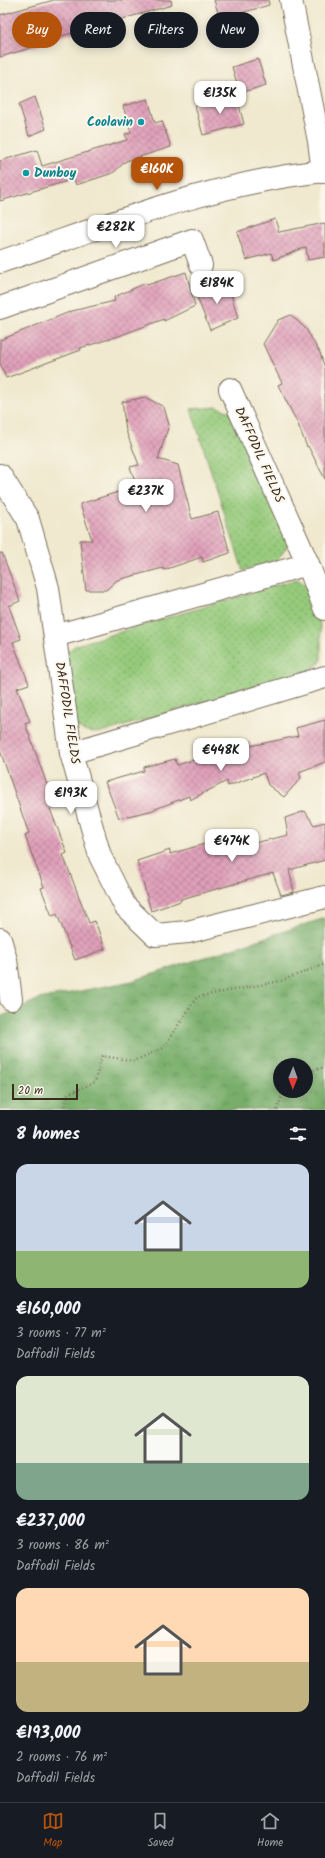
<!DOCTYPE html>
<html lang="en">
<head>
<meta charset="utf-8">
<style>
	:root { --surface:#171b24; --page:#242831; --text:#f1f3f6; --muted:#9ea1a6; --line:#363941; --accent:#b45309 }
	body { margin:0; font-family:Kalam,sans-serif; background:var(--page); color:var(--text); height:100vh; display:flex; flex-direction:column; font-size:15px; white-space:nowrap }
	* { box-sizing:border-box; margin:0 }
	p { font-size:13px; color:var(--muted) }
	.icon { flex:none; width:22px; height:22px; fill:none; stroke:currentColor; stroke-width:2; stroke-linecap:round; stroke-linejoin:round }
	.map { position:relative; height:1110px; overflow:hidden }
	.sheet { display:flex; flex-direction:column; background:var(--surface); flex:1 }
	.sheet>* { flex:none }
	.banner { position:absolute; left:12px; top:12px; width:301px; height:36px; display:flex; gap:8px }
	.needle { width:26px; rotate:181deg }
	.fabs { position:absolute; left:273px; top:1058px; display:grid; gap:8px }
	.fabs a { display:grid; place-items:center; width:40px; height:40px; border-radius:50%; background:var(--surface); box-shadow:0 2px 10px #0003; font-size:20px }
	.scale { position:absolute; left:12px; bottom:10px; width:66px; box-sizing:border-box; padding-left:4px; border:2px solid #3b2a1e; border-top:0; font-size:11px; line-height:14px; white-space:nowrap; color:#3b2a1e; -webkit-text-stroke:3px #fbf7ec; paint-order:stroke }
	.price { position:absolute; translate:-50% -34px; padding:0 9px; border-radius:8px; background:#fff; color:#222; font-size:13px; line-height:26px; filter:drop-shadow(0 1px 2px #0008) }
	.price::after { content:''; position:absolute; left:50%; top:24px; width:12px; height:9px; margin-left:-6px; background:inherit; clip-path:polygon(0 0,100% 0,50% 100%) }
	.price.on { background:var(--accent); color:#fff }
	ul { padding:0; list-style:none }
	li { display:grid; align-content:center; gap:8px; height:212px; padding:0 16px }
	li span { display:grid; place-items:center; height:124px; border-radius:12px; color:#555 }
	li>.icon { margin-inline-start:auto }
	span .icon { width:72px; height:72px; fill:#fffc; stroke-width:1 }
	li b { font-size:17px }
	h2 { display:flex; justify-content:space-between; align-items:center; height:48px; padding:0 16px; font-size:17px }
	.tag { padding:0 14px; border-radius:18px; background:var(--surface); box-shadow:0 2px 10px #0003; font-size:14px; line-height:36px }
	.tag.on { background:var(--accent); color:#fff }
	.menu { display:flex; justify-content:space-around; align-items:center; height:56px; border-top:1px solid var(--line); background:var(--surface); font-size:11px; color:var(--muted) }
	.menu a { display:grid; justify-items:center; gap:2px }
	.menu .on { color:var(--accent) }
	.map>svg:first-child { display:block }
	.grass { fill:url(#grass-dots); stroke:#687a4c }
	.forest { fill:url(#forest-crowns); stroke:#5a6c44; fill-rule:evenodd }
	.building { fill:url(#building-cross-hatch) }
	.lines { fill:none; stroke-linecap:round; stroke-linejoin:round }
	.minor-casing { stroke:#7a6d5c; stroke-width:24 }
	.secondary-casing { stroke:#7a6d5c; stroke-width:24 }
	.path { stroke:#7a6d5c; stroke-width:2.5; stroke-dasharray:1 3; stroke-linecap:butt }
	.minor { stroke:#fff; stroke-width:22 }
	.secondary { stroke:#fff; stroke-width:22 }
	.culture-dot { fill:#0f9aa8; stroke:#fbf7ec; stroke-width:1.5 }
	.labels { text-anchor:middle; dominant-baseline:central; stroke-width:4; stroke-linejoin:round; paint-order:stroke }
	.culture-label { font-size:13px; font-weight:bold; fill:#0d838f; stroke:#fbf7ec; text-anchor:end }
	.street-label { font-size:13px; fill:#3b2a1e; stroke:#fbf7ec }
</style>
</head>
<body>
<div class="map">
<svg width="325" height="1110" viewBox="0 0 325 1110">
	<defs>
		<pattern id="grass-dots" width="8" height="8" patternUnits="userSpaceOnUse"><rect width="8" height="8" fill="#96ca7b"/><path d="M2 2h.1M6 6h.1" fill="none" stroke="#7ca464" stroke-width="1.8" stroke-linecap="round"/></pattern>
		<pattern id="forest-crowns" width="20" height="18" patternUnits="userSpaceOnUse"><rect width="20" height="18" fill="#78ae6b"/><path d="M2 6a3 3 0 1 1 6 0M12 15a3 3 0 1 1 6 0" fill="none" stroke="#648e57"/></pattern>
		<pattern id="building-cross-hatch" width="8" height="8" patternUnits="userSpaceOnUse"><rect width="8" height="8" fill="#e0a0ba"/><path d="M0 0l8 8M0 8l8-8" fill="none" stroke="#b78397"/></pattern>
	</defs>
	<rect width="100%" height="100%" fill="#fbf7ec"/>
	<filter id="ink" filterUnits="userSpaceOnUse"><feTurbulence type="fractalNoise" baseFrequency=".025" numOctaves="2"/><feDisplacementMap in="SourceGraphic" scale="8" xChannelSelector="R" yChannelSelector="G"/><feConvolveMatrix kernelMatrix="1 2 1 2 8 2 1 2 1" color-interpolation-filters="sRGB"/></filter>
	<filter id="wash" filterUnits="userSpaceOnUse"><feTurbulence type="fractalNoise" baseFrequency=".012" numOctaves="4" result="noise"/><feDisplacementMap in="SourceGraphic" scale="16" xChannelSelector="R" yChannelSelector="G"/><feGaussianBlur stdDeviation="0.9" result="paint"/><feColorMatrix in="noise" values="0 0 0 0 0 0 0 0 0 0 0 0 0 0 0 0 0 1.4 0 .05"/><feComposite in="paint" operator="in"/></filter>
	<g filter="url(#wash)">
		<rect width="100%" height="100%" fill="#f0e9cf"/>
		<g class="grass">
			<polygon points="217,407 233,413 289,543 278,560 243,571 191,409"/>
			<path d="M297,579C323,594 321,636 321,662L310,670L104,732C91,734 85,733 75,725L67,652L76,645Z"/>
		</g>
		<path class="forest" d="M325,918V1110H0V1017L39,999L132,981ZM280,1065H306V1091H280Z"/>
		<g id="blocks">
			<g class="building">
				<polygon points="54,0 171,0 172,5 51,39 51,42 0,57 0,15"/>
				<polygon points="214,0 268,0 269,5 220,19"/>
				<polygon points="258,59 266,85 240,93 232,67"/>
				<polygon points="236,94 244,124 203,135 195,106"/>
				<polygon points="35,97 46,129 29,136 19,104"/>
				<polygon points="148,99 155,123 162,121 171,147 126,161 113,173 76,185 74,179 0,201 0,161 37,150 42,166 127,140 125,134 131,133 123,106"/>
				<polygon points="275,219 279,232 325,223 325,257 308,260 306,247 274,260 271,253 246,260 237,232"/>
				<polygon points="186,272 195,306 164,321 164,319 116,337 80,348 81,350 6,378 0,363 0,340 72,311 115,301 114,297 146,283 147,285"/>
				<polygon points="228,283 238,318 210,330 195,292"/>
				<polygon points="291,315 306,329 320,353 325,368 325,479 308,446 307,447 297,422 278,385 282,383 263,344 278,320"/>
				<polygon points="145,397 164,407 169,425 158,459 178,465 192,519 218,512 230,553 203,562 202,557 164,570 163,568 117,580 106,590 86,590 80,540 92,540 80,504 137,486 130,467 139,465 126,431 122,402"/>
				<polygon points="0,553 2,553 20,601 9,606 21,639 13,642 29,684 17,688 30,721 25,723 55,807 50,809 67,853 63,855 89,923 95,921 105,949 75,960 57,914 52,916 41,888 44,887 25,836 29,834 0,750"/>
				<polygon points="325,720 325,762 299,772 301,778 284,797 268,785 264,773 228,786 227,781 190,800 189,796 150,811 119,818 105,782 144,771 144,767 175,759 177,765 220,752 220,749 250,742 250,746 298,736 296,728"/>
				<polygon points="305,811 314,825 325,822 325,860 289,870 294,892 281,895 273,873 181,899 181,901 151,911 137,861 170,850 170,854 208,843 240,838 242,846 288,835 285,818"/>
			</g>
		</g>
	</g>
	<g filter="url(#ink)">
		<use href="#blocks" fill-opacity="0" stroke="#7a6d5c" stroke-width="1"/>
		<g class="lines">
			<defs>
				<g id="minor">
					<polyline points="291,0 319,141 323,172"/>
					<polyline points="0,308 192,240 201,265"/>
					<polyline points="230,389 308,564 325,609"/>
					<polyline points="0,475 28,519 48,588 71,753 100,856 125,906 155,935 188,932 325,897"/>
					<polyline points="55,636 308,564"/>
					<polyline points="71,753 325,677"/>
					<polyline points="0,939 6,960 11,999"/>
				</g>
				<path id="secondary" d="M0,262C106,226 213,182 325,171"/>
			</defs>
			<use href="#minor" class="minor-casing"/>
			<use href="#secondary" class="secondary-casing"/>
			<g class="path">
				<polyline points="306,1073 325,1067"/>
				<polyline points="64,1110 68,1094 95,1082 102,1056 134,1061 163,1048 197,997 281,981 325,964"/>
				<polyline points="277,1110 284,1091"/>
			</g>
			<use href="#minor" class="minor"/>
			<use href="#secondary" class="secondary"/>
		</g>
	</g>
	<g class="culture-dot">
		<circle cx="141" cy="122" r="4"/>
		<circle cx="26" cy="173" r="4"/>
	</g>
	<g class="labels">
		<g class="culture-label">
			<text x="133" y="122">Coolavin</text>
			<text x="34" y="173" text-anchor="start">Dunboy</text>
		</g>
		<g class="street-label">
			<text transform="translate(259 455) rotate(66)">DAFFODIL FIELDS</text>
			<text transform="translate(67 713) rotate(81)">DAFFODIL FIELDS</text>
		</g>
	</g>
</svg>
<div class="fabs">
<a><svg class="needle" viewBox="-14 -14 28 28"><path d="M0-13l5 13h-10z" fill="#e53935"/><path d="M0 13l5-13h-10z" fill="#9ea1a6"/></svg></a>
</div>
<div class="scale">20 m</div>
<b class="price" style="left:220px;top:115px">€135K</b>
<b class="price on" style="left:157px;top:191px">€160K</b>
<b class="price" style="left:116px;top:249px">€282K</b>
<b class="price" style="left:217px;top:305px">€184K</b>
<b class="price" style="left:146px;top:513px">€237K</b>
<b class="price" style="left:221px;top:772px">€448K</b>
<b class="price" style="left:71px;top:815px">€193K</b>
<b class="price" style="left:232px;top:863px">€474K</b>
<div class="banner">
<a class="tag on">Buy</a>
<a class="tag">Rent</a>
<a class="tag">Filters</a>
<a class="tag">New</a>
</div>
</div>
<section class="sheet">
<h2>8 homes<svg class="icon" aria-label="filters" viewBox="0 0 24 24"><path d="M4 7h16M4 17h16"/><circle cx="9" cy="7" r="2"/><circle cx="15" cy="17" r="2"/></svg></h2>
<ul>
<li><span style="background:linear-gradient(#c9d6e8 70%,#8fb573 0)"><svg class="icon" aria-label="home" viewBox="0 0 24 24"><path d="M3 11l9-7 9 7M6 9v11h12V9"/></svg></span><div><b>€160,000</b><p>3 rooms · 77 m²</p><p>Daffodil Fields</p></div></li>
<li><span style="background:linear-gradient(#dfe7d0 70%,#7fa58c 0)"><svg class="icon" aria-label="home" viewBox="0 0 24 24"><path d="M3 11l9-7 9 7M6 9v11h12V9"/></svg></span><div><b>€237,000</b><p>3 rooms · 86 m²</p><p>Daffodil Fields</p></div></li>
<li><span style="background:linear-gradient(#ffd9b3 60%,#c2b280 0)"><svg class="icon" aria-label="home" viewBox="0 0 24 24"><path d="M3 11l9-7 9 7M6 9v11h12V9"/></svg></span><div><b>€193,000</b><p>2 rooms · 76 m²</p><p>Daffodil Fields</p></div></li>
</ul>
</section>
<nav class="menu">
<a class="on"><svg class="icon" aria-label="map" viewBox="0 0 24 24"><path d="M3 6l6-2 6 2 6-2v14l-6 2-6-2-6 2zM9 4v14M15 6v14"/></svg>Map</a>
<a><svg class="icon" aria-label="saved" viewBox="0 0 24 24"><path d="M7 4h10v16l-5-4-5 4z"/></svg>Saved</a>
<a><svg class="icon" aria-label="home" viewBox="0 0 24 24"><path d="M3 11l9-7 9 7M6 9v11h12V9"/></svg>Home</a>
</nav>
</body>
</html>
